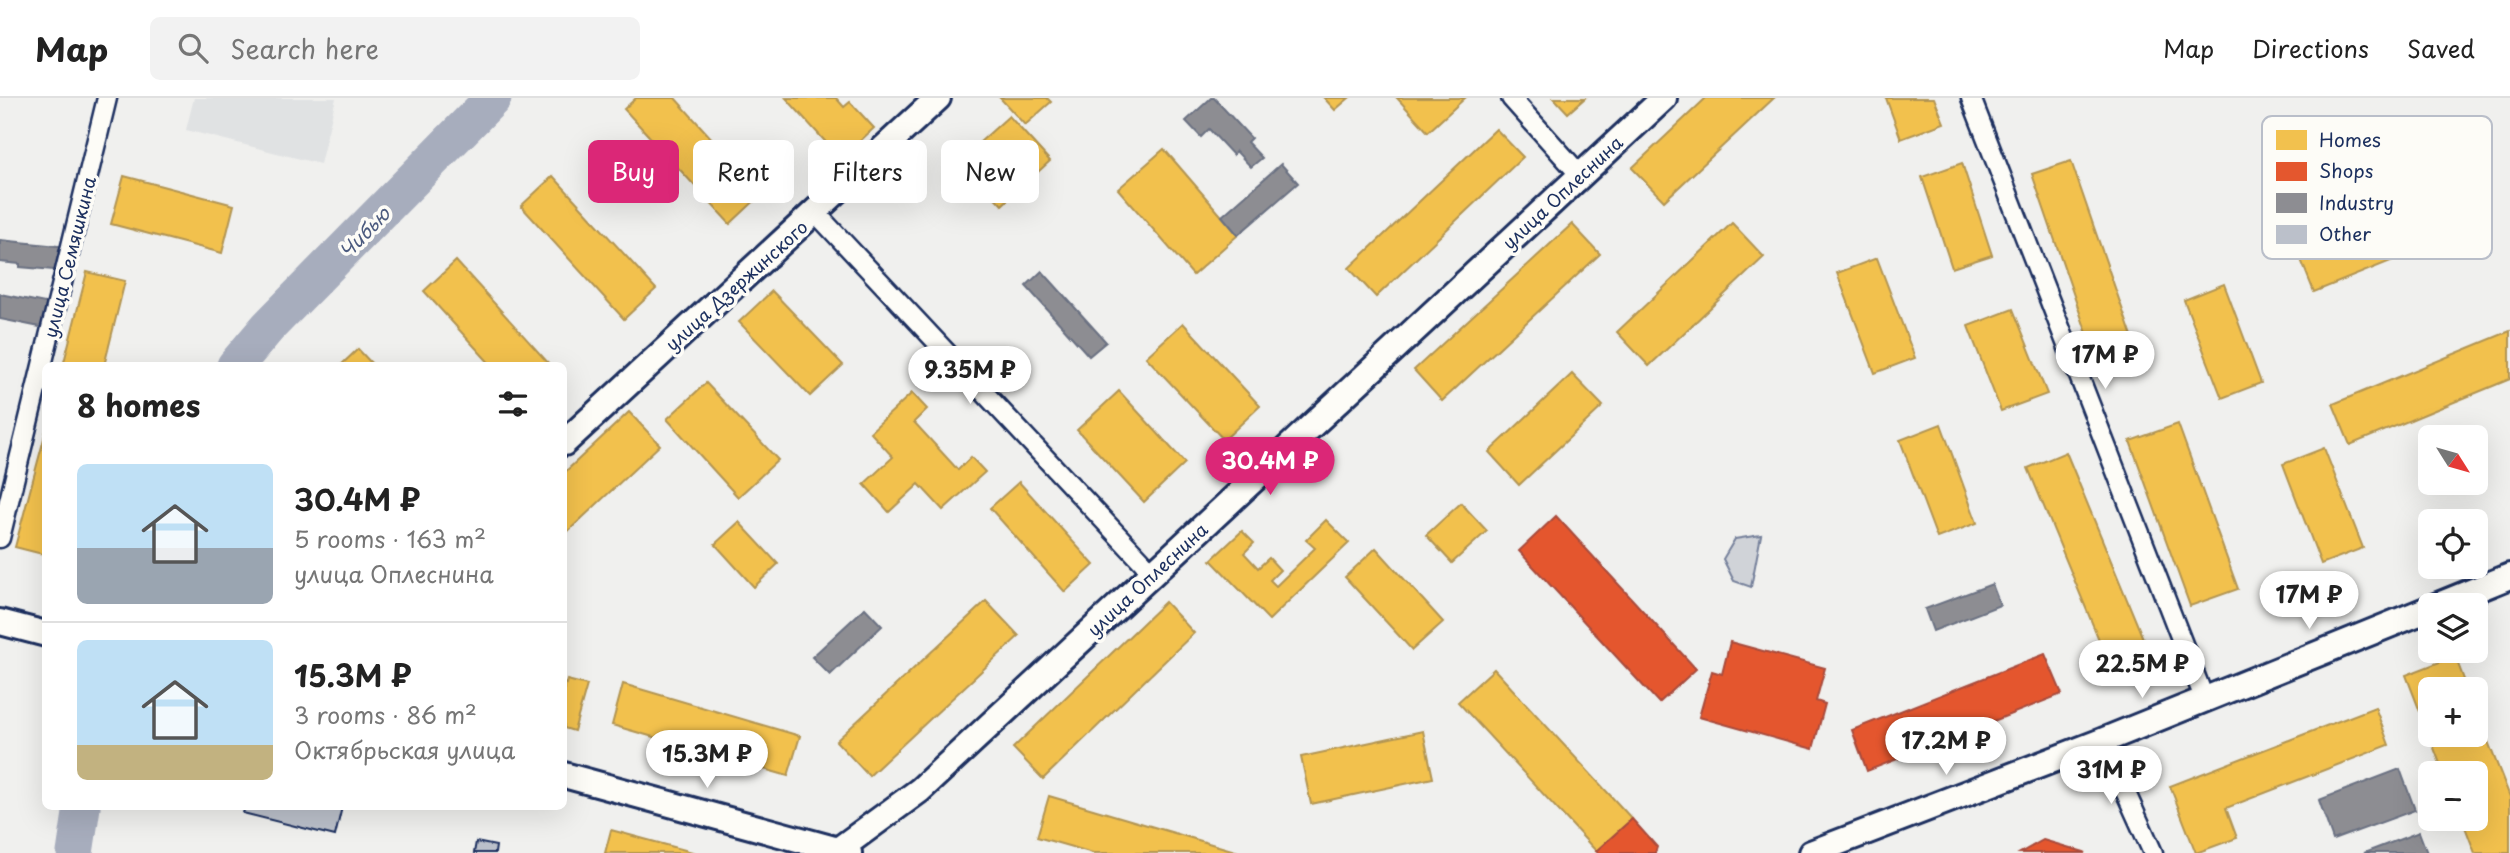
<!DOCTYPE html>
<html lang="en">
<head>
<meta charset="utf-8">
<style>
	:root { --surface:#fff; --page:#f2f2f2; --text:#222; --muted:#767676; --line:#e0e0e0; --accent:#db2777 }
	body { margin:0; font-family:"Playpen Sans",sans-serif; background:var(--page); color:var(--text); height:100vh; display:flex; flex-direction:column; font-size:26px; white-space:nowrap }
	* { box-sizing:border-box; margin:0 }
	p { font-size:23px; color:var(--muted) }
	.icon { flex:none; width:38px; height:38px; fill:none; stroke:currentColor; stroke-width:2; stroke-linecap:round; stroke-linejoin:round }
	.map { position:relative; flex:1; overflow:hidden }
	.drawer { position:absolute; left:42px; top:264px; width:525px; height:448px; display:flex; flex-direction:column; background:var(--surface); border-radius:10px; box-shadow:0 7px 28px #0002 }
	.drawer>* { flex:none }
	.top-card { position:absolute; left:588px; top:42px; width:665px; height:63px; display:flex; gap:14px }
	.needle { width:46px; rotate:127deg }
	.buttons { position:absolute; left:2418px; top:327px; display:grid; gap:14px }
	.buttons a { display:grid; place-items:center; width:70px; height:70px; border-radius:10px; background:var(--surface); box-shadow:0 7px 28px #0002; font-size:35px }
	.price { position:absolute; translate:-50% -60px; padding:0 16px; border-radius:24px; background:#fff; color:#222; font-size:23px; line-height:46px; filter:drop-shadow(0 2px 4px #0008) }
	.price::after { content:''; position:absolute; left:50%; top:42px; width:21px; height:16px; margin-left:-10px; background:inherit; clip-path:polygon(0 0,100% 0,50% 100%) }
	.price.selected { background:var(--accent); color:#fff }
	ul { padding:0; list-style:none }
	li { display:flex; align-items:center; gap:21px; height:175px; padding:0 35px }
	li+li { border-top:2px solid var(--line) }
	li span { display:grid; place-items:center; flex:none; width:196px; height:140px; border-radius:10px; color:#555 }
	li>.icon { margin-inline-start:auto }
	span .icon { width:84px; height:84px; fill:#fffc; stroke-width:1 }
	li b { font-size:30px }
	h2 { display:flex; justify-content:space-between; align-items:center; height:84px; padding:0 35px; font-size:30px }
	.chip { padding:0 24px; border-radius:10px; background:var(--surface); box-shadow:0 7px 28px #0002; font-size:24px; line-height:63px }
	.chip.selected { background:var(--accent); color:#fff }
	header { display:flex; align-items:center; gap:42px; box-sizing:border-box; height:98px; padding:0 35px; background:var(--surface); border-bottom:2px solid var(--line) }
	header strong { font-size:33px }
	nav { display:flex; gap:38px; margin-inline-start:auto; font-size:24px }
	.search { width:490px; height:63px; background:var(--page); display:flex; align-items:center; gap:18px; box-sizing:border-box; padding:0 24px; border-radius:10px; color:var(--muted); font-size:26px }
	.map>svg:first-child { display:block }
	.built { fill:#e0e2e3 }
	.green { fill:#d0d3d8; stroke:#76819b; stroke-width:2 }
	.homes { fill:#f2c14e; stroke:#b29553; stroke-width:2 }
	.shops { fill:#e4572e; stroke:#a84b3c; stroke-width:2 }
	.industry { fill:#8d8d92; stroke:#6b7182; stroke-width:2 }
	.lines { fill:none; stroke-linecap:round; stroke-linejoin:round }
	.river { stroke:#a7adbd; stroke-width:37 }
	.building { fill:#bbc0ca; stroke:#1b2f5e; stroke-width:2 }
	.street-casing { stroke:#1b2f5e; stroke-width:23 }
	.secondary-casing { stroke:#1b2f5e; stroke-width:30 }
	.street { stroke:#fdfcf7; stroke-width:18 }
	.secondary { stroke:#fdfcf7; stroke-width:24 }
	.labels { text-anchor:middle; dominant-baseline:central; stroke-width:7; stroke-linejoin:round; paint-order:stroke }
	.street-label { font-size:18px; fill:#1b2f5e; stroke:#fdfcf7 }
	.water-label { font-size:19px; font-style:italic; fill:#4c5b7f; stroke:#fdfcf7 }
	.key { fill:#fdfcf7; stroke:#b9bec9; stroke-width:2 }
	.key-label { font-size:19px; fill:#1b2f5e }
</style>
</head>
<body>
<header>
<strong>Map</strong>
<div class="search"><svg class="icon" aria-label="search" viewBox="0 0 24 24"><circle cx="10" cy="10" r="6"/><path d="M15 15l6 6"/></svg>Search here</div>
<nav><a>Map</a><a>Directions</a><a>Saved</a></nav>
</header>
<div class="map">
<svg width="2510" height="755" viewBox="0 0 2510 755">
	<rect width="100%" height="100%" fill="#f0f0ee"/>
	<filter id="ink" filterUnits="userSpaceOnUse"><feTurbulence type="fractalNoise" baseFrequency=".0143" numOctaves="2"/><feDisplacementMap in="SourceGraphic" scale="14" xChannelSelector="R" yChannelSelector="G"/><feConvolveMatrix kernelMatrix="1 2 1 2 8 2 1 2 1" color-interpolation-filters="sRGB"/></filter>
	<g filter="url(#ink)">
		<polygon class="built" points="194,0 336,0 320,66 186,32"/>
		<polygon class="green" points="1761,437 1751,489 1734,483 1723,461 1735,441"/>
		<g class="homes">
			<polygon points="636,0 675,0 762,96 730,126 624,11"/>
			<polygon points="786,0 836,0 844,9 850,4 874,30 841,61"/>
			<polygon points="1000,0 1047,0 1051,4 1025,27"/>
			<polygon points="1324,0 1349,0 1335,12"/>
			<polygon points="1397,0 1465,0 1428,34"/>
			<polygon points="1554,0 1585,0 1568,15"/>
			<polygon points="1706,0 1774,0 1664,103 1632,70"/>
			<polygon points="1886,0 1934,0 1944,25 1901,41"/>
			<polygon points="1009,18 1050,63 1002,107 960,62"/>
			<polygon points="2419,25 2434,62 2354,95 2365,123 2448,90 2465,133 2314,194 2298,154 2327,142 2316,115 2293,124 2277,83"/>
			<polygon points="1496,31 1523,59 1376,199 1349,170"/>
			<polygon points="1164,51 1238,137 1193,177 1118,91"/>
			<polygon points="2071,63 2132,239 2093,253 2032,76"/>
			<polygon points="1962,65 1992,157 1952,170 1922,79"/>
			<polygon points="124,78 234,107 222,155 111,126"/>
			<polygon points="553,78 656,191 624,221 521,108"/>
			<polygon points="1732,125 1764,159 1649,268 1617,234"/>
			<polygon points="1572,126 1600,156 1442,303 1414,272"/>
			<polygon points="1877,160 1915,260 1875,275 1837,175"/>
			<polygon points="456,163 551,268 492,268 424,193"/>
			<polygon points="87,174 125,183 104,268 63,268"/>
			<polygon points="2224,186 2261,285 2222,300 2184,202"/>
			<polygon points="772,193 843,267 810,298 739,224"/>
			<polygon points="2013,211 2047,296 2001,313 1968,228"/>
			<polygon points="1183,225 1260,308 1224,342 1146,259"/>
			<polygon points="2510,233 2510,281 2350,347 2333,306"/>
			<polygon points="358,251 374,268 340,268"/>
			<polygon points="1572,276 1603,308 1519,387 1489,354"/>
			<polygon points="706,285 778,362 738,399 667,321"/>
			<polygon points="1119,293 1185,365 1144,404 1077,332"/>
			<polygon points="912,295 927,311 914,324 958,372 971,359 985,374 943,412 919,386 889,414 864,386 893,359 870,334"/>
			<polygon points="629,314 660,347 564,437 564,375"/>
			<polygon points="1941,326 1977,425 1937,440 1900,342"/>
			<polygon points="2178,326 2238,491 2190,508 2130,343"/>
			<polygon points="46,333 46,457 15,449"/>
			<polygon points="2324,350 2363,450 2321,466 2283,366"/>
			<polygon points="2066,354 2147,550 2109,566 2028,370"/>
			<polygon points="1019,384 1094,467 1065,494 990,410"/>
			<polygon points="1461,405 1487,433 1452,465 1426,437"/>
			<polygon points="1326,422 1349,445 1269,522 1211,462 1242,433 1254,445 1244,455 1258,470 1269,460 1280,472 1270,482 1276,488 1315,450 1306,442"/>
			<polygon points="739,424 778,466 754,489 715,446"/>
			<polygon points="1376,450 1443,524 1412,552 1345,479"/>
			<polygon points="986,503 1019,538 869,678 836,643"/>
			<polygon points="1165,504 1194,535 1043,681 1013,650"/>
			<polygon points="2455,558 2468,592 2431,592 2431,637 2476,637 2476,613 2510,699 2510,755 2475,755 2462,721 2476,721 2476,676 2444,676 2406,577"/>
			<polygon points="1494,571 1632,721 1596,753 1458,604"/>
			<polygon points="567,582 587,587 574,633 564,630 564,585 566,586"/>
			<polygon points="623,586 800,638 788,678 612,627"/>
			<polygon points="2375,609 2389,647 2226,710 2237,740 2196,755 2170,688"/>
			<polygon points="1423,633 1433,680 1311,706 1301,659"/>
			<polygon points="1049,698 1242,755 1093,755 1037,739"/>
			<polygon points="611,732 696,755 605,755"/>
		</g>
		<g class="shops">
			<polygon points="1556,418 1696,571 1659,605 1519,453"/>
			<polygon points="1730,544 1825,570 1816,603 1825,606 1813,651 1699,619 1712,573 1722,576"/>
			<polygon points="2045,556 2062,596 1867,673 1852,632"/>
			<polygon points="1632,721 1657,749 1655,755 1598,755 1596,753"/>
			<polygon points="2043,742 2084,754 2086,755 2020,755"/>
		</g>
		<g class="industry">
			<polygon points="1211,0 1214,0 1251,40 1247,44 1262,60 1251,69 1236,53 1233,57 1209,31 1201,39 1186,23"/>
			<polygon points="1281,66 1298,85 1238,137 1222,118"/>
			<polygon points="0,142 67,149 65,173 20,169 20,166 0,164"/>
			<polygon points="1042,173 1106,244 1089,258 1026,188"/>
			<polygon points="0,196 50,206 45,230 0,221"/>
			<polygon points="1992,486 2000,507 1933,533 1925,511"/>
			<polygon points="865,510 882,528 830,577 812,559"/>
			<polygon points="2400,671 2415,712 2333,742 2319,702"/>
			<polygon points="2419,734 2427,755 2364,755"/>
		</g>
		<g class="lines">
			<g class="river">
				<polyline points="235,268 268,229 493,0"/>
				<polyline points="75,755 82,709"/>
			</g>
		</g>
		<g class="building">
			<polygon points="245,709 342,709 335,738 243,715"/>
			<polygon points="476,744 496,748 495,755 474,755"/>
		</g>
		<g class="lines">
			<defs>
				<g id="street">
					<polyline points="1511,0 1580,77"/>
					<polyline points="1971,0 2204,600"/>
					<polyline points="815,114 1153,475"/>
					<polyline points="0,440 107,0"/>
					<polyline points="2097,645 2116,673 2153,755"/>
				</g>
				<g id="secondary">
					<polyline points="564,345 938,0"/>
					<polyline points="2436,508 2510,478"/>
					<polyline points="0,524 46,536"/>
					<polyline points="564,677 849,755"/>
					<polyline points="838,752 920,692 1664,0"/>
					<polyline points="1811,755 2097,645 2431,510"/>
				</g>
			</defs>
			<use href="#street" class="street-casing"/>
			<use href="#secondary" class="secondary-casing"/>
			<use href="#street" class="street"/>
			<use href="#secondary" class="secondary"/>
		</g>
	</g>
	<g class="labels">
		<g class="street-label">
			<text transform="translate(1562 94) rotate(-43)">улица Оплеснина</text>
			<text transform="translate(69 159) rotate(-76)">улица Семяшкина</text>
			<text transform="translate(736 187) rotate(-42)">улица Дзержинского</text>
			<text transform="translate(1147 481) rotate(-43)">улица Оплеснина</text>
		</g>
		<g class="water-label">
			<text transform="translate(364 134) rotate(-46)">Чибью</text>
		</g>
	</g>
	<rect x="2262" y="18" width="230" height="143" rx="10" class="key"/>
	<rect x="2276" y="32" width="31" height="20" fill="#f2c14e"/>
	<rect x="2276" y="64" width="31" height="19" fill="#e4572e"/>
	<rect x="2276" y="95" width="31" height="20" fill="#8d8d92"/>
	<rect x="2276" y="127" width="31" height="19" fill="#bbc0ca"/>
	<g class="key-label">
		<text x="2319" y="49">Homes</text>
		<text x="2319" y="80">Shops</text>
		<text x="2319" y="112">Industry</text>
		<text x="2319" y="143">Other</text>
	</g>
</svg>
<div class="buttons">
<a><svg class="needle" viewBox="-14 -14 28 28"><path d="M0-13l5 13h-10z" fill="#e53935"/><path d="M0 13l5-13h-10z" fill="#767676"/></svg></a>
<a><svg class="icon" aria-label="locate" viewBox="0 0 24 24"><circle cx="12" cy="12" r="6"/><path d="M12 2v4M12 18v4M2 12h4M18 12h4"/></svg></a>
<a><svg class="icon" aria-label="layers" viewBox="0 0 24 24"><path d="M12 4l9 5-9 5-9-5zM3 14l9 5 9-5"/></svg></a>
<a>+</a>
<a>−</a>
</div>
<b class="price" style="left:2105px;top:293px">17M ₽</b>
<b class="price" style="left:970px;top:308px">9.35M ₽</b>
<b class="price selected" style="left:1270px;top:399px">30.4M ₽</b>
<b class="price" style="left:2309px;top:533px">17M ₽</b>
<b class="price" style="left:2142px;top:602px">22.5M ₽</b>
<b class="price" style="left:1946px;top:679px">17.2M ₽</b>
<b class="price" style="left:707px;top:692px">15.3M ₽</b>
<b class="price" style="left:2111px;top:708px">31M ₽</b>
<div class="top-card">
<a class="chip selected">Buy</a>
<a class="chip">Rent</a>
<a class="chip">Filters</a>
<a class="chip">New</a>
</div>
<section class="drawer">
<h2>8 homes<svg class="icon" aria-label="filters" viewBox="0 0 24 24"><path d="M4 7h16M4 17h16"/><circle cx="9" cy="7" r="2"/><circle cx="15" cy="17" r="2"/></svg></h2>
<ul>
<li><span style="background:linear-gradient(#bfe0f5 60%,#9aa5b1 0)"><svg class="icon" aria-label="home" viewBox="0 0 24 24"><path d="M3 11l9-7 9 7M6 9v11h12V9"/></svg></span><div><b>30.4M ₽</b><p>5 rooms · 163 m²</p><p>улица Оплеснина</p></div></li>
<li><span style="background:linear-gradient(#bfe0f5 75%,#c2b280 0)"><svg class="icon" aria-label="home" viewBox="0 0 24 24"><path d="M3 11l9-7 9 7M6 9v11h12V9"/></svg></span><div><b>15.3M ₽</b><p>3 rooms · 86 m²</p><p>Октябрьская улица</p></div></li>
</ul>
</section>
</div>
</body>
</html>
